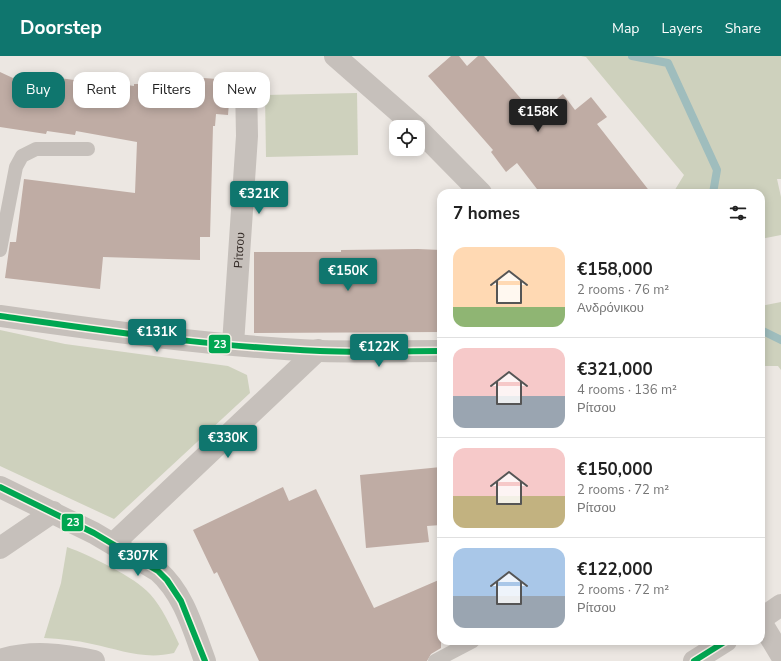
<!DOCTYPE html>
<html lang="en">
<head>
<meta charset="utf-8">
<style>
	:root { --surface:#fff; --page:#f2f2f2; --text:#222; --muted:#767676; --line:#e0e0e0; --accent:#0f766e }
	body { margin:0; font-family:"Nunito Sans",sans-serif; background:var(--page); color:var(--text); height:100vh; display:flex; flex-direction:column; font-size:15px; white-space:nowrap }
	* { box-sizing:border-box; margin:0 }
	p { font-size:13px; color:var(--muted) }
	.icon { flex:none; width:22px; height:22px; fill:none; stroke:currentColor; stroke-width:2; stroke-linecap:round; stroke-linejoin:round }
	.map { position:relative; flex:1; overflow:hidden }
	.side { position:absolute; left:437px; top:133px; width:328px; height:456px; display:flex; flex-direction:column; background:var(--surface); border-radius:12px; box-shadow:0 2px 10px #0003 }
	.side>* { flex:none }
	.banner { position:absolute; left:12px; top:16px; width:365px; height:36px; display:flex; gap:8px }
	.tools { position:absolute; left:389px; top:64px; display:grid; gap:8px }
	.tools a { display:grid; place-items:center; width:36px; height:36px; border-radius:8px; background:var(--surface); box-shadow:0 2px 10px #0003; font-size:20px }
	.price { position:absolute; translate:-50% -34px; padding:0 9px; border-radius:4px; background:var(--accent); color:#fff; font-size:13px; line-height:26px; filter:drop-shadow(0 1px 2px #0008) }
	.price::after { content:''; position:absolute; left:50%; top:24px; width:12px; height:9px; margin-left:-6px; background:inherit; clip-path:polygon(0 0,100% 0,50% 100%) }
	.price.on { background:#222; color:#fff }
	ul { padding:0; list-style:none }
	li { display:flex; align-items:center; gap:12px; height:100px; padding:0 16px }
	li+li { border-top:1px solid var(--line) }
	li span { display:grid; place-items:center; flex:none; width:112px; height:80px; border-radius:12px; color:#555 }
	li>.icon { margin-inline-start:auto }
	span .icon { width:48px; height:48px; fill:#fffc; stroke-width:1 }
	li b { font-size:17px }
	h2 { display:flex; justify-content:space-between; align-items:center; height:48px; padding:0 16px; font-size:17px }
	.pill { padding:0 14px; border-radius:12px; background:var(--surface); box-shadow:0 2px 10px #0003; font-size:14px; line-height:36px }
	.pill.on { background:var(--accent); color:#fff }
	header { display:flex; align-items:center; gap:24px; box-sizing:border-box; height:56px; padding:0 20px; background:var(--accent); color:#fff }
	header strong { font-size:19px }
	nav { display:flex; gap:22px; margin-inline-start:auto; font-size:14px }
	.map>svg:first-child { display:block }
	.green { fill:#ced1bd }
	.lines { fill:none; stroke-linecap:round; stroke-linejoin:round }
	.stream { stroke:#9fbdbd; stroke-width:8 }
	.building { fill:#bfaca4 }
	.lane { stroke:#c6c0bb; stroke-width:14 }
	.street { stroke:#c6c0bb; stroke-width:22 }
	.bus-1-casing { stroke:#f9f1e9; stroke-width:9 }
	.bus-1 { stroke:#00a651; stroke-width:6 }
	.labels { text-anchor:middle; dominant-baseline:central; stroke-width:4; stroke-linejoin:round; paint-order:stroke }
	.street-label { font-size:12px; fill:#362d29; stroke:#f9f1e9 }
	.line-badge { stroke:#f9f1e9; stroke-width:1.5 }
	.badge-label { font-size:11px; text-anchor:middle; font-weight:bold; fill:#fff }
</style>
</head>
<body>
<header>
<strong>Doorstep</strong>
<nav><a>Map</a><a>Layers</a><a>Share</a></nav>
</header>
<div class="map">
<svg width="781" height="605" viewBox="0 0 781 605">
	<rect width="100%" height="100%" fill="#ece7e2"/>
	<g class="green">
		<polygon points="581,0 781,0 781,123 777,123 781,141 781,179 761,183 761,137 673,137 684,119 586,1"/>
		<polygon points="357,37 358,99 266,101 265,39"/>
		<polygon points="781,246 781,314 778,310 761,310 761,250"/>
		<polygon points="0,274 65,288 228,310 247,319 250,337 114,463 0,410"/>
		<path d="M67,491C89,499 135,521 150,538C162,551 171,571 179,588L174,597C144,604 121,594 92,588C76,584 60,583 44,582L61,527Z"/>
	</g>
	<g class="lines">
		<g class="stream">
			<polyline points="632,0 668,7 717,114 713,137"/>
			<polyline points="761,274 781,284"/>
		</g>
	</g>
	<g class="building">
		<polygon points="451,0 459,0 467,10 478,0 484,0 536,60 563,38 575,54 591,41 607,61 597,68 651,137 540,137 517,107 506,116 491,96 493,94 428,20"/>
		<polygon points="0,16 28,29 30,18 89,26 90,24 134,30 134,28 149,28 149,18 217,23 217,33 230,34 228,59 216,58 215,70 213,70 210,181 200,181 200,204 103,201 100,233 5,222 10,186 16,186 24,123 135,137 137,86 76,75 75,79 47,75 46,78 0,71"/>
		<polygon points="418,193 441,194 441,276 254,277 254,196 341,196 341,194"/>
		<polygon points="441,411 441,469 427,470 429,486 366,492 360,419"/>
		<polygon points="283,431 289,445 316,433 374,552 441,523 441,592 431,598 427,605 259,605 217,516 214,518 193,474"/>
	</g>
	<g class="lines">
		<g class="lane">
			<polyline points="0,194 16,111 22,100 36,93 88,93"/>
			<polyline points="435,605 473,585"/>
		</g>
		<g class="street">
			<polyline points="335,0 416,71"/>
			<polyline points="418,73 481,137"/>
			<path d="M0,260C106,275 213,290 320,295C360,296 401,295 441,295"/>
			<path id="s1" d="M233,288L247,80L246,28"/>
			<path d="M0,431L94,477L158,515C184,538 193,573 205,605"/>
			<polyline points="114,487 318,294"/>
			<polyline points="0,492 53,456"/>
			<polyline points="761,563 781,549"/>
			<polyline points="761,566 781,599"/>
			<path d="M0,604C31,594 63,598 94,605"/>
			<polyline points="694,605 726,585"/>
		</g>
		<defs>
			<g id="bus-1">
				<path d="M0,260C106,275 213,291 320,295C360,297 401,295 441,295"/>
				<polyline points="0,431 94,477 158,515 167,524 181,545 205,605"/>
				<polyline points="694,605 726,585"/>
			</g>
		</defs>
		<use href="#bus-1" class="bus-1-casing"/>
		<use href="#bus-1" class="bus-1"/>
	</g>
	<g class="labels">
		<g class="street-label">
			<text stroke="none"><textPath href="#s1" startOffset="94">Ρίτσου</textPath></text>
		</g>
	</g>
	<g class="line-badge">
		<rect x="208" y="278" width="23" height="20" rx="4" fill="#00a651"/>
		<rect x="61" y="457" width="23" height="19" rx="4" fill="#00a651"/>
	</g>
	<g class="badge-label">
		<text x="220" y="292">23</text>
		<text x="73" y="470">23</text>
	</g>
</svg>
<div class="tools">
<a><svg class="icon" aria-label="locate" viewBox="0 0 24 24"><circle cx="12" cy="12" r="6"/><path d="M12 2v4M12 18v4M2 12h4M18 12h4"/></svg></a>
</div>
<b class="price on" style="left:538px;top:77px">€158K</b>
<b class="price" style="left:259px;top:159px">€321K</b>
<b class="price" style="left:348px;top:236px">€150K</b>
<b class="price" style="left:157px;top:297px">€131K</b>
<b class="price" style="left:379px;top:312px">€122K</b>
<b class="price" style="left:228px;top:403px">€330K</b>
<b class="price" style="left:138px;top:521px">€307K</b>
<div class="banner">
<a class="pill on">Buy</a>
<a class="pill">Rent</a>
<a class="pill">Filters</a>
<a class="pill">New</a>
</div>
<section class="side">
<h2>7 homes<svg class="icon" aria-label="filters" viewBox="0 0 24 24"><path d="M4 7h16M4 17h16"/><circle cx="9" cy="7" r="2"/><circle cx="15" cy="17" r="2"/></svg></h2>
<ul>
<li><span style="background:linear-gradient(#ffd9b3 75%,#8fb573 0)"><svg class="icon" aria-label="home" viewBox="0 0 24 24"><path d="M3 11l9-7 9 7M6 9v11h12V9"/></svg></span><div><b>€158,000</b><p>2 rooms · 76 m²</p><p>Ανδρόνικου</p></div></li>
<li><span style="background:linear-gradient(#f6c9c9 60%,#9aa5b1 0)"><svg class="icon" aria-label="home" viewBox="0 0 24 24"><path d="M3 11l9-7 9 7M6 9v11h12V9"/></svg></span><div><b>€321,000</b><p>4 rooms · 136 m²</p><p>Ρίτσου</p></div></li>
<li><span style="background:linear-gradient(#f6c9c9 60%,#c2b280 0)"><svg class="icon" aria-label="home" viewBox="0 0 24 24"><path d="M3 11l9-7 9 7M6 9v11h12V9"/></svg></span><div><b>€150,000</b><p>2 rooms · 72 m²</p><p>Ρίτσου</p></div></li>
<li><span style="background:linear-gradient(#a9c7e8 60%,#9aa5b1 0)"><svg class="icon" aria-label="home" viewBox="0 0 24 24"><path d="M3 11l9-7 9 7M6 9v11h12V9"/></svg></span><div><b>€122,000</b><p>2 rooms · 72 m²</p><p>Ρίτσου</p></div></li>
</ul>
</section>
</div>
</body>
</html>
